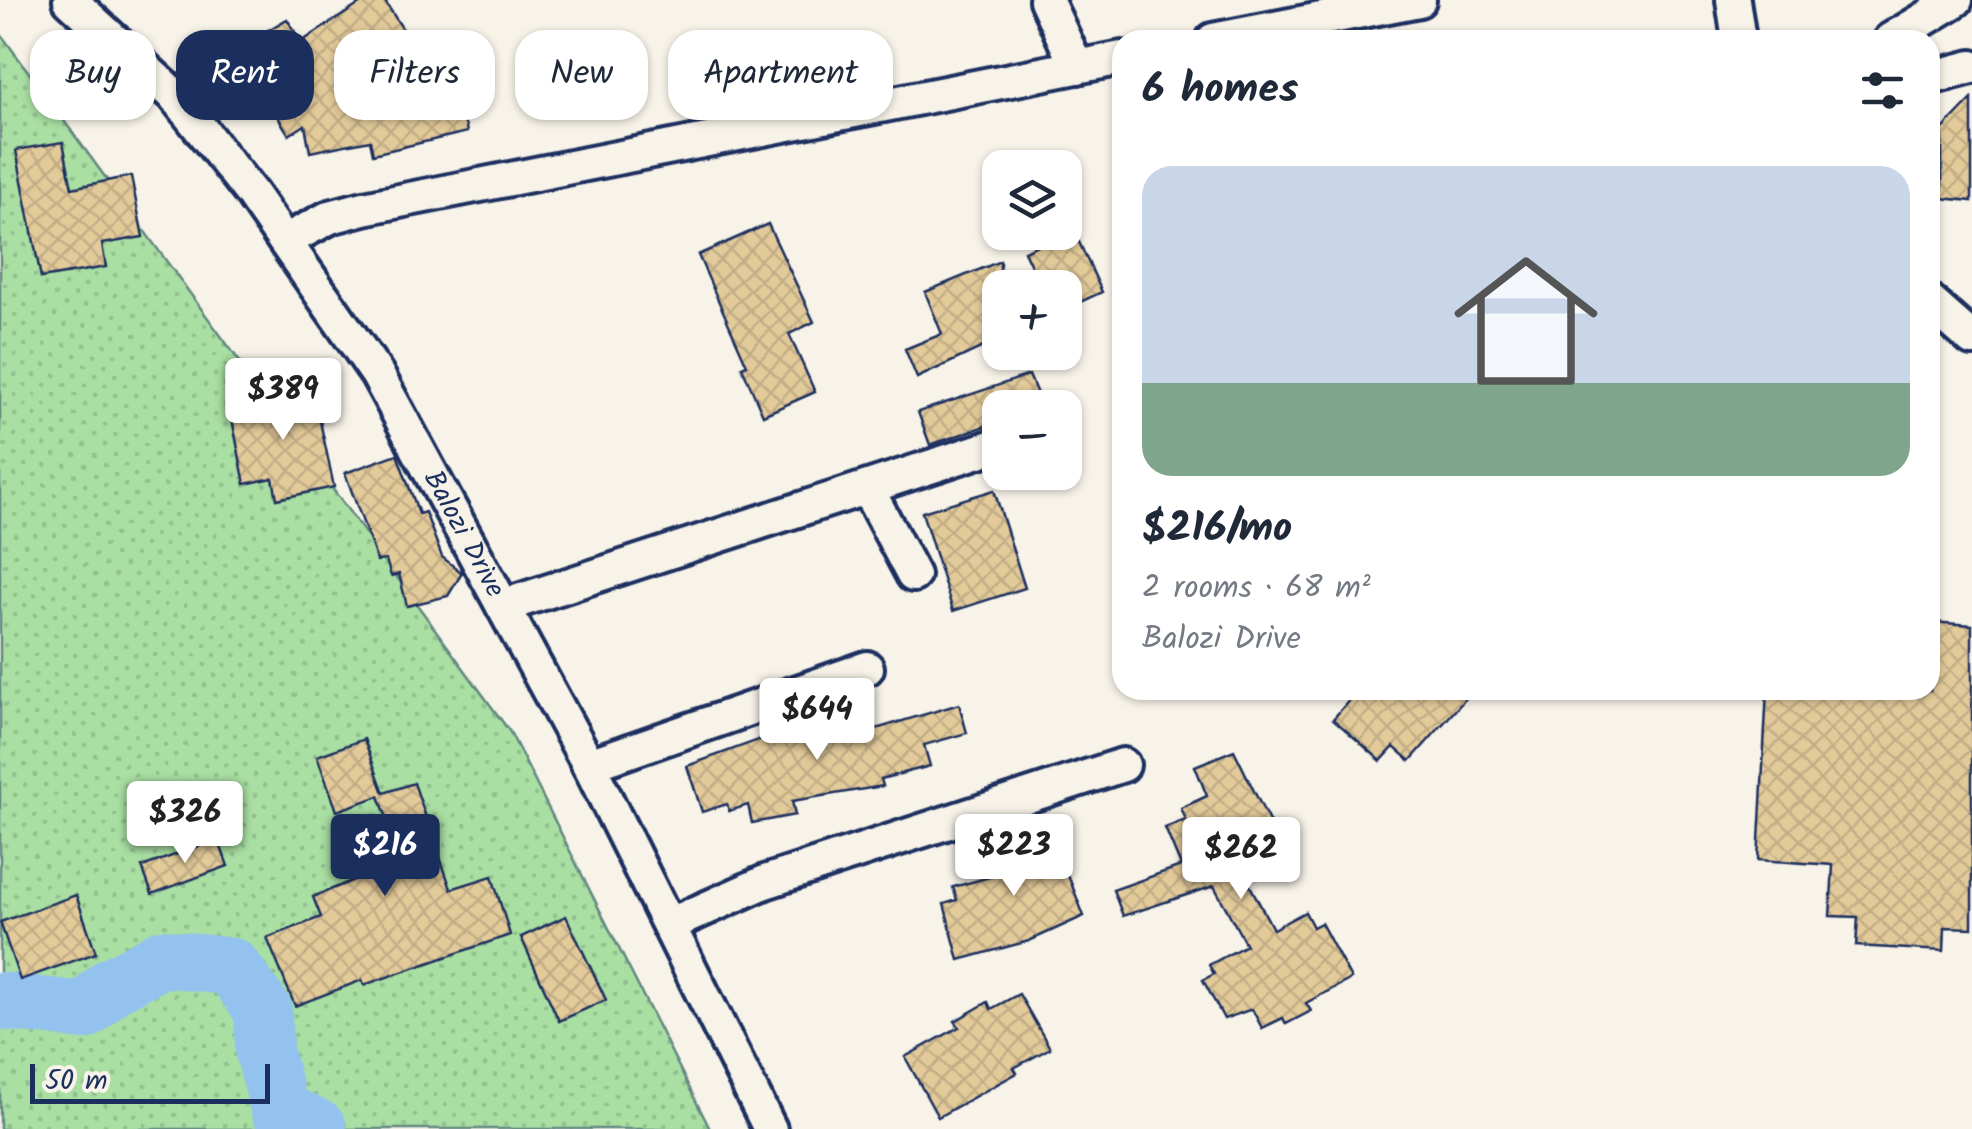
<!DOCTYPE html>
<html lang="en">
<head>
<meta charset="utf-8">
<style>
	:root { --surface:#fff; --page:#f6f6f7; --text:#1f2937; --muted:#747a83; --accent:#1b2f5e }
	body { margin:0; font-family:Kalam,sans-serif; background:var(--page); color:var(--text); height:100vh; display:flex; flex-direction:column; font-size:38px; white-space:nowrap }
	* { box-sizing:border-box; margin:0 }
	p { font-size:32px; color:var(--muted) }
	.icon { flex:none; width:55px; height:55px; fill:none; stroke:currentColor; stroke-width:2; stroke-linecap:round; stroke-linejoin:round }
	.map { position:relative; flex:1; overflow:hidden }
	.sheet { position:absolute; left:1112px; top:30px; width:828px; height:670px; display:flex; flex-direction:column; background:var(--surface); border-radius:30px; box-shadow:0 2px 8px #0004 }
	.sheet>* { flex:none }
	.banner { position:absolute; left:30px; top:30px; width:932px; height:90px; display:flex; gap:20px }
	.controls { position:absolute; left:982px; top:150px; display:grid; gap:20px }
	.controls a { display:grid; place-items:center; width:100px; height:100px; border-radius:20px; background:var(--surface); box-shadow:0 2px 8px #0004; font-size:50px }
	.scale { position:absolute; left:30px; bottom:25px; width:240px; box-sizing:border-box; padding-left:10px; border:5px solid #1b2f5e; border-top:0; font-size:28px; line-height:35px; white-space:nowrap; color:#1b2f5e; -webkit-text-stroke:8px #f7f3e8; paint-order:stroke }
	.price { position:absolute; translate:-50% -85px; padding:0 22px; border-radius:10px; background:#fff; color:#222; font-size:32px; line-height:65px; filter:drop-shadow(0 2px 5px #0008) }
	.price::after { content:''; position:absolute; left:50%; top:60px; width:30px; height:22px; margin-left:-15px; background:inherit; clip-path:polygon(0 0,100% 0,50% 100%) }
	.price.on { background:var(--accent); color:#fff }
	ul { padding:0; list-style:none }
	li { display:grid; align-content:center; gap:20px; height:530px; padding:0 30px }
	li span { display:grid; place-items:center; height:310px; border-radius:30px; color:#555 }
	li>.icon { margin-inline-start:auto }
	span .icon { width:180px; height:180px; fill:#fffc; stroke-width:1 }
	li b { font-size:42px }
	h2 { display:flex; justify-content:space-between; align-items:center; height:120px; padding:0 30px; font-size:42px }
	.chip { padding:0 35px; border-radius:30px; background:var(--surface); box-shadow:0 2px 8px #0004; font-size:35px; line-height:90px }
	.chip.on { background:var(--accent); color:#fff }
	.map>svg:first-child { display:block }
	.garden { fill:url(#garden-dots); stroke:#628780; stroke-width:2.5 }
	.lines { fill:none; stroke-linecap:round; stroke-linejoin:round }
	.river { stroke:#93c2ee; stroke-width:58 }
	.building { fill:url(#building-cross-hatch); stroke:#1b2f5e; stroke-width:2.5 }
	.minor-casing { stroke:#1b2f5e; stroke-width:40 }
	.minor { stroke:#f7f3e8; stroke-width:32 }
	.labels { text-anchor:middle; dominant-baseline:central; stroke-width:8; stroke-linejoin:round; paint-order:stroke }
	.street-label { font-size:28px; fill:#1b2f5e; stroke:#f7f3e8 }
</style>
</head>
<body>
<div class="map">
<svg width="1972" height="1129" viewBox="0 0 1972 1129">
	<defs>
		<pattern id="garden-dots" width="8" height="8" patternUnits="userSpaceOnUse" patternTransform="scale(2.5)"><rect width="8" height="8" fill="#a9dfa3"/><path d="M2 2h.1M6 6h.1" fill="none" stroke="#91c08f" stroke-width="1.8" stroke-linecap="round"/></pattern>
		<pattern id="building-cross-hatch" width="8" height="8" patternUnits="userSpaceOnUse" patternTransform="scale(2.5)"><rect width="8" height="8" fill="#e3ca99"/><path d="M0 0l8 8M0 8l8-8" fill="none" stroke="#c2ae86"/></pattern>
	</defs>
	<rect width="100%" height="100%" fill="#f7f3e8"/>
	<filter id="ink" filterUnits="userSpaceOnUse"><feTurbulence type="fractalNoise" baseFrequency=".01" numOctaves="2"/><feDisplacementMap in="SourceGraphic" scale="20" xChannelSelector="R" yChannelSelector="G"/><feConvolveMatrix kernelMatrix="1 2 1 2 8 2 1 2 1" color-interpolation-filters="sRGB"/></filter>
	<g filter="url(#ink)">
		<polygon class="garden" points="0,33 510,732 710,1129 0,1129"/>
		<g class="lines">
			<polyline class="river" points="0,1001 84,1011 111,986 163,958 232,967 263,1010 264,1052 280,1111 318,1129"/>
		</g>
		<g class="building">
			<polygon points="366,0 384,0 427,67 451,62 467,132 373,154 370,140 310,152 305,125 289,135 236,49 287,19 301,42"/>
			<polygon points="1972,99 1972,201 1942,198 1942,130"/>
			<polygon points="63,142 72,188 131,176 143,237 102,244 106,267 41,278 16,150"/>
			<polygon points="768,224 814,322 789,334 815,392 763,415 742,367 747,365 698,255"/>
			<polygon points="1073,229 1102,292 1065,309 1065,288 1040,285 1024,251"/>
			<polygon points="1000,261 1000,339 917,378 905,349 942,334 925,292"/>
			<polygon points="1029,375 1043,408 1000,408 1000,421 930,445 918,412"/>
			<polygon points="313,388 334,487 277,499 273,478 245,484 229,404"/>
			<polygon points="397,454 419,514 425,512 442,557 462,573 448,596 407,606 399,574 391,576 386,560 377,561 345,473"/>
			<polygon points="994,490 1025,588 953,611 922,512"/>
			<polygon points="1930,622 1972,625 1972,928 1945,927 1944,951 1856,946 1858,917 1830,916 1833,865 1758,860 1767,690 1930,690"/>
			<polygon points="1358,690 1473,690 1410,761 1394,747 1381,761 1333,719"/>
			<polygon points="959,704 967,733 924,745 930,766 881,779 883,786 792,801 795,815 752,823 748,805 729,811 727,804 702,812 687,766 797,726 793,715 822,705 836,741"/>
			<polygon points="364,739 384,793 414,783 451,889 492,876 510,935 364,985 362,980 295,1006 267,938 321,917 313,897 402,860 379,796 337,811 317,756"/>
			<polygon points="1234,750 1280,844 1261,852 1267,864 1244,874 1273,929 1305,912 1313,927 1321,923 1351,979 1306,1003 1311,1011 1286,1024 1283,1018 1262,1028 1252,1009 1224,1019 1203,980 1214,974 1209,965 1246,945 1214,886 1123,916 1113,890 1181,866 1165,828 1186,820 1181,808 1207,796 1195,766"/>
			<polygon points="1031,816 1070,880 1084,916 1029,941 959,960 944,904 957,900 953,887 1026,867 1002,826"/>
			<polygon points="218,839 228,866 152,894 142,867"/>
			<polygon points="76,895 96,953 20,980 0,922"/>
			<polygon points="566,916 606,1000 559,1021 521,937"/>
			<polygon points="1019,994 1050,1048 1014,1068 1017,1073 938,1117 905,1057 959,1027 955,1021 988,1002 991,1009"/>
		</g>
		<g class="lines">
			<defs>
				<g id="minor">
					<path id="s1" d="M70,0L174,95L251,193L377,374L589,765L770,1129"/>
					<polyline points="1046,0 1077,67"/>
					<polyline points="1733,0 1739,40"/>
					<polyline points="1213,40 1419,0"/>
					<polyline points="1890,40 1956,0"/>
					<polyline points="1930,78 1972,67"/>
					<polyline points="285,241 330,217 364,208 1122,58"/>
					<polyline points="1930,302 1972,339"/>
					<polyline points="867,488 913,575"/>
					<polyline points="503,606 991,447"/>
					<polyline points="589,765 867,668"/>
					<polyline points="669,925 765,882 1123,765"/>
				</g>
			</defs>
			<use href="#minor" class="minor-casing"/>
			<use href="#minor" class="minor"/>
		</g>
	</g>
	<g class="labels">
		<g class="street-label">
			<text stroke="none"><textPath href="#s1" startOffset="668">Balozi Drive</textPath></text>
		</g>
	</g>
</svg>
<div class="controls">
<a><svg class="icon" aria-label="layers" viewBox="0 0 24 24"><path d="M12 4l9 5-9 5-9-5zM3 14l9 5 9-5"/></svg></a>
<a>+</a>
<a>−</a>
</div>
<div class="scale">50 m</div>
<b class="price" style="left:283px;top:443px">$389</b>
<b class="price" style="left:817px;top:763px">$644</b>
<b class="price" style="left:185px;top:866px">$326</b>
<b class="price on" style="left:385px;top:899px">$216</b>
<b class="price" style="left:1014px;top:899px">$223</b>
<b class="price" style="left:1241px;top:902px">$262</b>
<div class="banner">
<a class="chip">Buy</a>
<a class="chip on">Rent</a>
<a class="chip">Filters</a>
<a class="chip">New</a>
<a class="chip">Apartment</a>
</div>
<section class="sheet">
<h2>6 homes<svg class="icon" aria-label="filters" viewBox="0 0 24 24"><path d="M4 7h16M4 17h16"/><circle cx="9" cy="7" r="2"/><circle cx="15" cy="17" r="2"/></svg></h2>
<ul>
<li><span style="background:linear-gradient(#c9d6e8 70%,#7fa58c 0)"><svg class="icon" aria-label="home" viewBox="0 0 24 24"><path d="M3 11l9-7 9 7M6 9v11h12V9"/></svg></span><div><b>$216/mo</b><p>2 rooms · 68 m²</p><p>Balozi Drive</p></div></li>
</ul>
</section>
</div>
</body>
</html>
